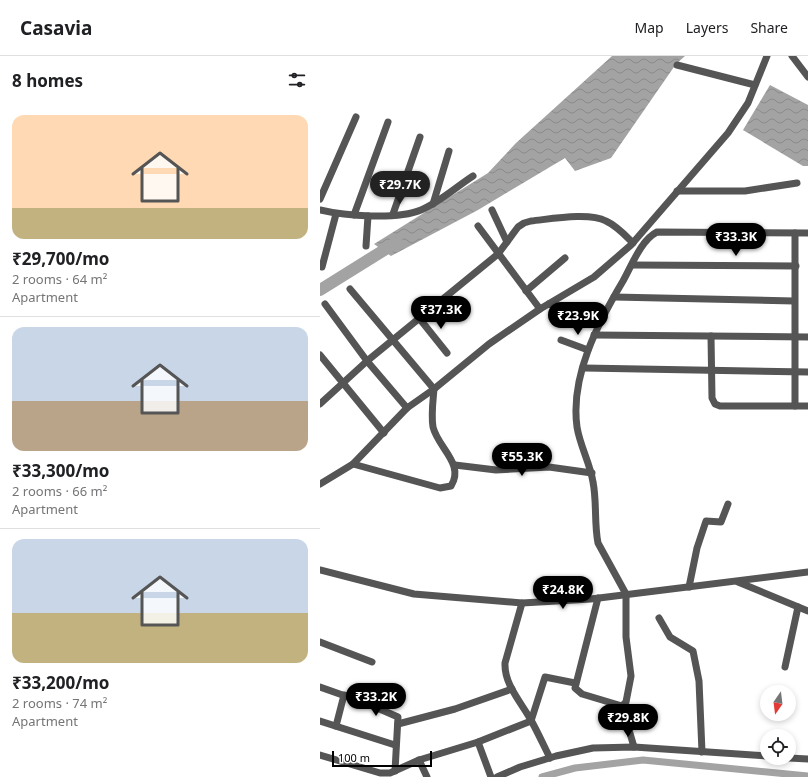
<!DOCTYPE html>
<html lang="en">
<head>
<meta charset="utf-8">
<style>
	:root { --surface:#fff; --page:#f6f6f6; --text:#202124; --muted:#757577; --line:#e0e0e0; --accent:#000 }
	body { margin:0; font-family:"Noto Sans",sans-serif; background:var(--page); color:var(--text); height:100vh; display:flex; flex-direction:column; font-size:15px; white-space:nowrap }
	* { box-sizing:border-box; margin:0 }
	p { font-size:13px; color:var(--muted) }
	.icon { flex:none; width:22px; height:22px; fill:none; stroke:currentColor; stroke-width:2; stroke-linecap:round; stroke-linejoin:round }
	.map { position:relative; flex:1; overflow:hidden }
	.sheet { display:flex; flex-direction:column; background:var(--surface); width:320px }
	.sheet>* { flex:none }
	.needle { width:26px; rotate:194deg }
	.fabs { position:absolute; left:440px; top:629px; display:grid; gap:8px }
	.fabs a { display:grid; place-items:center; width:36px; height:36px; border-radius:50%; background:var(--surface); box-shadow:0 2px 6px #0003; font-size:20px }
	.scale { position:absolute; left:12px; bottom:10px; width:100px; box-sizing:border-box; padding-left:4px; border:2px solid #000; border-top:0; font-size:11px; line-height:14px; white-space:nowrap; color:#000; -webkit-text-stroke:3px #fff; paint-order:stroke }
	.price { position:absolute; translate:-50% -34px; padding:0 9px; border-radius:14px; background:var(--accent); color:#fff; font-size:13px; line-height:26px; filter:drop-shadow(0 1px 2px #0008) }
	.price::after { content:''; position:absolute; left:50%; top:24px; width:12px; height:9px; margin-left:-6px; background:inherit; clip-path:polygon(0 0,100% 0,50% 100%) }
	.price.on { background:#222; color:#fff }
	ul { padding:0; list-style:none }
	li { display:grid; align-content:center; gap:8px; height:212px; padding:0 12px }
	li+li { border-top:1px solid var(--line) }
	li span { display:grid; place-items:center; height:124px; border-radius:12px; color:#555 }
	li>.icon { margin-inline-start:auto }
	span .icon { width:72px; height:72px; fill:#fffc; stroke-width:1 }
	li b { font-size:17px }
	h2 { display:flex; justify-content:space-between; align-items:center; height:48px; padding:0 12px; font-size:17px }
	header { display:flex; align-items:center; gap:24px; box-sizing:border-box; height:56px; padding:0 20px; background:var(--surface); border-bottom:1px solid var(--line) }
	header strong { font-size:19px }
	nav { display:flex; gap:22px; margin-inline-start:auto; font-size:14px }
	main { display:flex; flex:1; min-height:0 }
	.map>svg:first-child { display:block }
	.water { fill:url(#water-waves) }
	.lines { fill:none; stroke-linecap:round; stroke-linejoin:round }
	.canal { stroke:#a3a3a3; stroke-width:7 }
	.river { stroke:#a3a3a3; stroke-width:12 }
	.minor { stroke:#555; stroke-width:7 }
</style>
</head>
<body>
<header>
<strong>Casavia</strong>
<nav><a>Map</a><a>Layers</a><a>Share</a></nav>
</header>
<main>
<section class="sheet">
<h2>8 homes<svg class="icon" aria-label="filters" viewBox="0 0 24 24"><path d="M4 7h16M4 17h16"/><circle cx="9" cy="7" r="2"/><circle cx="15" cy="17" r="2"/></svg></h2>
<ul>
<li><span style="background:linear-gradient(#ffd9b3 75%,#c2b280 0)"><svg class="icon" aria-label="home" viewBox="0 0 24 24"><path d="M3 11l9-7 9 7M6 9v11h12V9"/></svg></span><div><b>₹29,700/mo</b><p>2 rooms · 64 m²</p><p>Apartment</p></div></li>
<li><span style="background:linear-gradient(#c9d6e8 60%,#b9a48a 0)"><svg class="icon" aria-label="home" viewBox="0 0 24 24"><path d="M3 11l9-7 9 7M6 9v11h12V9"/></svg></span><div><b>₹33,300/mo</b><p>2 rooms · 66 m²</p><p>Apartment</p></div></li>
<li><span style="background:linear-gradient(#c9d6e8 60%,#c2b280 0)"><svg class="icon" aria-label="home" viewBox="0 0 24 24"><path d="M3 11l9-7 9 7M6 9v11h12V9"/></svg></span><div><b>₹33,200/mo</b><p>2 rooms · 74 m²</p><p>Apartment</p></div></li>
</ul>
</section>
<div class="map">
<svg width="488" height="721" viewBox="0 0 488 721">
	<defs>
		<pattern id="water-waves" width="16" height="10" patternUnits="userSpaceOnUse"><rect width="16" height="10" fill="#a3a3a3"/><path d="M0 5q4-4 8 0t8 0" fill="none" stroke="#8b8b8b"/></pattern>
	</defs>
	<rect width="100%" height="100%" fill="#fff"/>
	<g class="water">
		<polygon points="292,0 365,0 356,8 291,102 255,115 245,102 158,154 71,200 54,188 168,117 196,87"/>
		<polygon points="450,29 488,49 488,110 483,110 423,74"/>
	</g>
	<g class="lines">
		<polyline class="canal" points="222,721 255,712 323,704 488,720"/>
		<polyline class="river" points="0,234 77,186"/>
		<g class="minor">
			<polyline points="472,0 488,21"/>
			<polyline points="357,9 435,29"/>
			<polyline points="357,135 425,135 477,127"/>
			<polyline points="0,143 36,61"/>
			<polyline points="113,148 129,95"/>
			<path d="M0,154C25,160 77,164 101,154C120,146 136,131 153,120"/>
			<polyline points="172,154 187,186"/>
			<polyline points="73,158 100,81"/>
			<polyline points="34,159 68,66"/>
			<polyline points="158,170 220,253"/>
			<polyline points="475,177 475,350"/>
			<polyline points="46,190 48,160"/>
			<polyline points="312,209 476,210"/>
			<polyline points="2,211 16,158"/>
			<path d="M30,233L114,333C113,345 111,359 113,371C118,392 145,408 131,430L120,432L33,408"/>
			<polyline points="206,235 245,202"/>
			<polyline points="294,241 474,245"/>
			<polyline points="5,248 47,305 87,352"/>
			<polyline points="229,248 278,269"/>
			<polyline points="99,262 127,297"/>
			<polyline points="274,279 488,281"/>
			<polyline points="391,280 392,342 395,348 400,350 488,350"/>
			<polyline points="241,284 268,294"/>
			<polyline points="0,299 64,377"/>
			<polyline points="264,312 488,316"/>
			<path d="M0,348L47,305L178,198L198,171L204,167L211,165C231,163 269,156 286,165C297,170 305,179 313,187"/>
			<polyline points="135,409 176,414 229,411 272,417"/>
			<polyline points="0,428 33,408 87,352 114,333 169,288 220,253 274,221 311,189 408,77 428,47 447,0"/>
			<polyline points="0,514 94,538 202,547 271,543 488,516"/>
			<polyline points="418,526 488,555"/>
			<polyline points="369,531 377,492 386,465 401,466 408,448"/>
			<path d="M278,542L255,632L262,638L302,650L306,646L311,620L306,581V538L278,487C274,467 277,446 273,426C270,407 260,390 257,371C250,320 278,267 303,225C312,209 321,184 337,176L488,177"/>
			<path d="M202,547L185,607C184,629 202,647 212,666C218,677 224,690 230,702"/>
			<polyline points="339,562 350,581 373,595 379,625 382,696"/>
			<polyline points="0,586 52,606"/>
			<polyline points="465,611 478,551"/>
			<polyline points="0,631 48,648 78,661 75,715"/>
			<polyline points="302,650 314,691"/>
			<polyline points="0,665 75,689"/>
			<polyline points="78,668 135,653 192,633"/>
			<polyline points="16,670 24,639"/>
			<polyline points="158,686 171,721"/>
			<polyline points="0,699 60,717 70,717 99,704 158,686 211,665 225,621 255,627"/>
			<polyline points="469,702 488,703"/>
			<polyline points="99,704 107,721"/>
			<polyline points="177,721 200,711 236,700 273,692 314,691 447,700"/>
		</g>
	</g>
</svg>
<div class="fabs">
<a><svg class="needle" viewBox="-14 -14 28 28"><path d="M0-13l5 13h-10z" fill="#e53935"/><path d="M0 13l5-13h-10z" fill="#757577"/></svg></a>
<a><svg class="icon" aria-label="locate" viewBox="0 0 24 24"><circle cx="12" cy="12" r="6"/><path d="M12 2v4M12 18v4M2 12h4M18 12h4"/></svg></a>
</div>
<div class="scale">100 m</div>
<b class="price on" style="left:80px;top:149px">₹29.7K</b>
<b class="price" style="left:416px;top:201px">₹33.3K</b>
<b class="price" style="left:121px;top:274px">₹37.3K</b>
<b class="price" style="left:258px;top:280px">₹23.9K</b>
<b class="price" style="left:202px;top:421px">₹55.3K</b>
<b class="price" style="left:243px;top:554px">₹24.8K</b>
<b class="price" style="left:56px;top:661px">₹33.2K</b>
<b class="price" style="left:308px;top:682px">₹29.8K</b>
</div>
</main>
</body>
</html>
